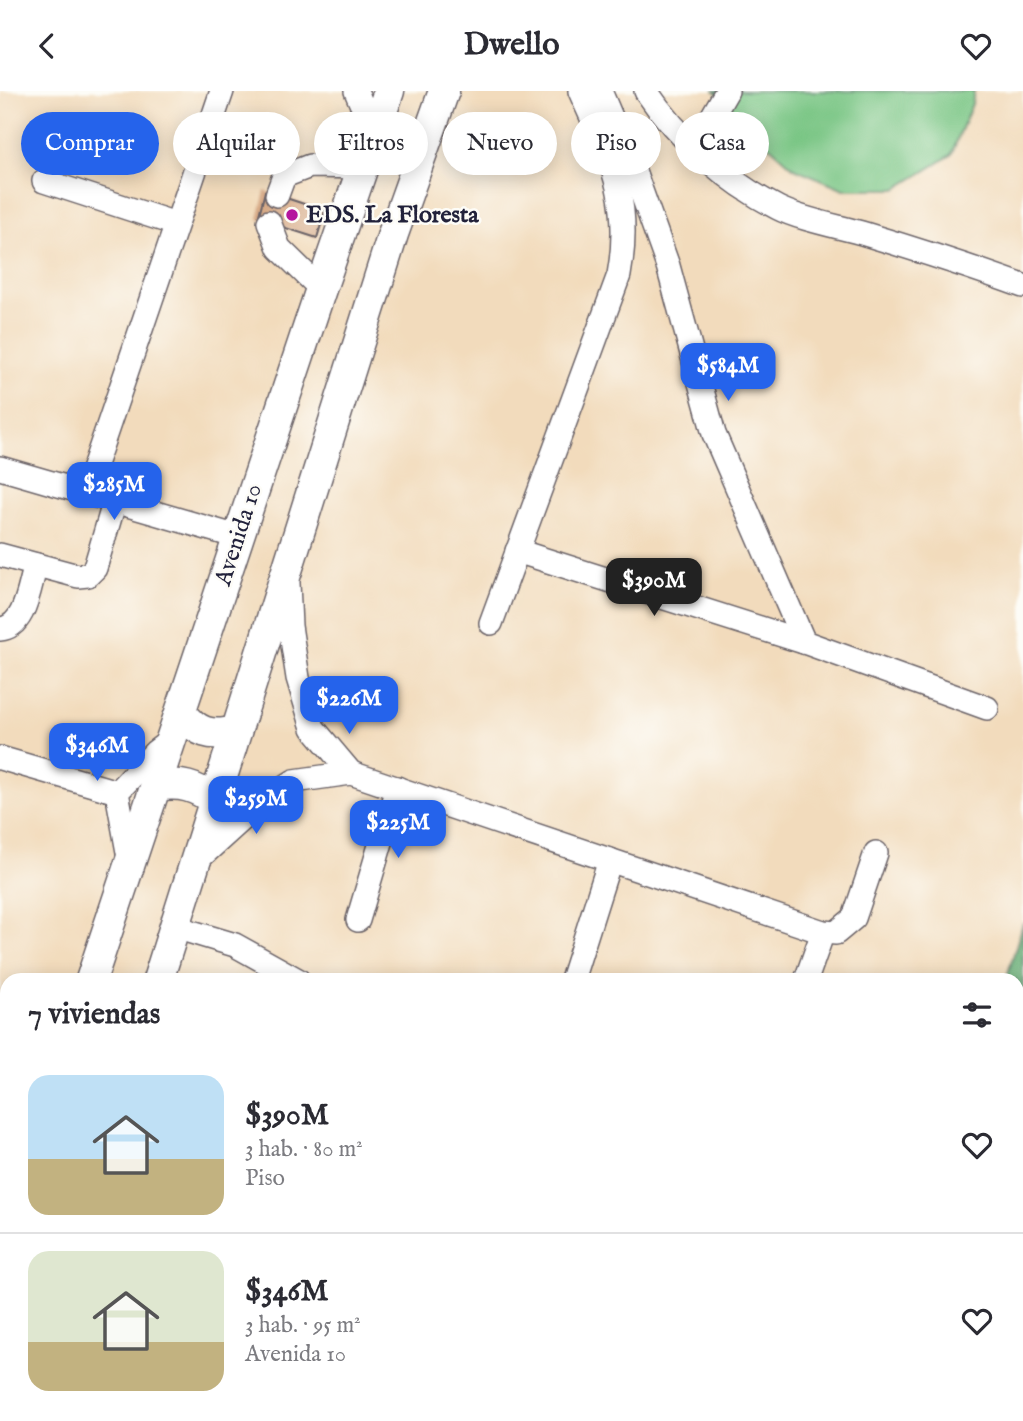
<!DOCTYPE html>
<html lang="es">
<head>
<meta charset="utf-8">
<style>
	:root { --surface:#fff; --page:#f2f2f3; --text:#2b2b33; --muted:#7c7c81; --line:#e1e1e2; --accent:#2563eb }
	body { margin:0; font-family:"IM FELL English",serif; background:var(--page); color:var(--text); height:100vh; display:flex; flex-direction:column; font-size:26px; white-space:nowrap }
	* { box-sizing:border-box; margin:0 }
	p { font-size:23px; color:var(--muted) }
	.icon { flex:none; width:38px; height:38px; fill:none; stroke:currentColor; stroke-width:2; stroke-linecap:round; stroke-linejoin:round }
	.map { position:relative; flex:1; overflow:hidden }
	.sheet { position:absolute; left:0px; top:882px; width:1024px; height:448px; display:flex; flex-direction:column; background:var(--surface); border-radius:21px 21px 0 0; box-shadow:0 4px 18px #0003 }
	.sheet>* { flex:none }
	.hud { position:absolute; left:21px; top:21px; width:982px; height:63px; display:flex; gap:14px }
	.price { position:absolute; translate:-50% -60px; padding:0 16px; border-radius:14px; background:var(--accent); color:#fff; font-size:23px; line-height:46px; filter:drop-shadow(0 2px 4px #0008) }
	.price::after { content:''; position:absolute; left:50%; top:42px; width:21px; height:16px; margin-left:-10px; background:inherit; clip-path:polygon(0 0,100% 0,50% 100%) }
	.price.active { background:#222; color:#fff }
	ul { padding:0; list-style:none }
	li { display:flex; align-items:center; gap:21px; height:175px; padding:0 28px }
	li+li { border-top:2px solid var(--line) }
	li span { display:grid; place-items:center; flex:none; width:196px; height:140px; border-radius:21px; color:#555 }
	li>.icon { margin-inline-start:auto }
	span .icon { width:84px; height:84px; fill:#fffc; stroke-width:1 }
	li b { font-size:30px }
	h2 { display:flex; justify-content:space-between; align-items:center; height:84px; padding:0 28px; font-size:30px }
	.chip { padding:0 24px; border-radius:32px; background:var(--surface); box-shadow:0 4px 18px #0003; font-size:24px; line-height:63px }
	.chip.active { background:var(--accent); color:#fff }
	header { display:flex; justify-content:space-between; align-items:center; height:91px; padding:0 28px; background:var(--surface); font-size:32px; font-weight:700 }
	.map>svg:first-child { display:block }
	.industrial { fill:#d2bec3 }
	.green { fill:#7ac685; stroke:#4e7460; stroke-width:2 }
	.forest { fill:#63ab72; stroke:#426656; stroke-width:2 }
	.building { fill:#d3a37d }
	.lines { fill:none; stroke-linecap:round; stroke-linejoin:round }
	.minor-casing { stroke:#6b6368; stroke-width:26 }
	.major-casing { stroke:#6b6368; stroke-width:33 }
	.minor { stroke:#fff; stroke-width:23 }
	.major { stroke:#fff; stroke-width:30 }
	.poi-dot { fill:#b5179e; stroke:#fdfcf7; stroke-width:2.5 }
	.labels { text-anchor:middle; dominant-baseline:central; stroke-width:5; stroke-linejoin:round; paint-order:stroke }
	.poi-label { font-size:24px; font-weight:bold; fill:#22223b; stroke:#fdfcf7; text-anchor:start }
	.street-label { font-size:24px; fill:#22223b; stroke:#fdfcf7 }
</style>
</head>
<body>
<header><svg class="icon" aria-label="back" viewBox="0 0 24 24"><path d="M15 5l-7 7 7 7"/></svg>Dwello<svg class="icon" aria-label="heart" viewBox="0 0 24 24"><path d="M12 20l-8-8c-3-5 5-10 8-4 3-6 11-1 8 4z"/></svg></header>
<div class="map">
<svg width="1023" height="1330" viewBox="0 0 1023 1330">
	<rect width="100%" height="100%" fill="#fdfcf7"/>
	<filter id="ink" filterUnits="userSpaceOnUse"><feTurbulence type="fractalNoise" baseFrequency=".0143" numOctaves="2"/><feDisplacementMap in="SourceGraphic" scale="14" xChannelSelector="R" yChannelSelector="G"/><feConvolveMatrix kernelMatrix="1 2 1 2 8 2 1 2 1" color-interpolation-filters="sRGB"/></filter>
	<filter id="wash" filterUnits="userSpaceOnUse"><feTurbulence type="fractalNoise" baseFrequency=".00686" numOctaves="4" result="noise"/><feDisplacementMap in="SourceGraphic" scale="28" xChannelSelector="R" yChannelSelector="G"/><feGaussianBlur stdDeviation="1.57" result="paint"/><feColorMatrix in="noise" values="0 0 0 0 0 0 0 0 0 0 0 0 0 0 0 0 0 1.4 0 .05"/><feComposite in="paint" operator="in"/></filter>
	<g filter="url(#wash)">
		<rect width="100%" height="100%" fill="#f2dbbc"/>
		<polygon class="industrial" points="0,995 7,998 7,1097 0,1094"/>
		<polygon class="green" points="715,0 974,0 972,13 951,64 896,98 844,98 794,77 742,30"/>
		<polygon class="forest" points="1023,832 1023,1330 781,1330 782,1323 1017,1323 1017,889 1006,889"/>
		<g id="blocks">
			<polygon class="building" points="265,100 325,120 317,147 258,128"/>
		</g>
	</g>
	<g filter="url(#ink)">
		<use href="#blocks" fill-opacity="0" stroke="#6b6368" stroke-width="2"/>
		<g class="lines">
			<defs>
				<g id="minor">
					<polyline points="356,0 361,12 378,30"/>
					<polyline points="600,0 634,80 668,175 714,343 804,551"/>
					<path d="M646,0C678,48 726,90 778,117C799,128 841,136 865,143C918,159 971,176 1023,195"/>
					<polyline points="694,57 727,0"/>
					<polyline points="44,90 176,133"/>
					<polyline points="277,104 284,85 310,75 363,76"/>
					<polyline points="269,131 279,157 321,198"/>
					<polyline points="0,377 238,446"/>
					<polyline points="86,400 222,0"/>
					<polyline points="517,460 804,551 987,617"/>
					<polyline points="0,464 78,485 88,484 95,477 115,409"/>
					<polyline points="288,492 290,535 298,587 313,637 351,682"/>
					<path d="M491,532L619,184C633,107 610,68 580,0"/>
					<path d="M0,538C26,536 29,495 36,474"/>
					<polyline points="0,667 117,701"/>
					<polyline points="196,770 259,713 294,690 351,682 823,841 836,842 854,827 876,762"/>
					<polyline points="130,772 117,701 155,661 171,649"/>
					<polyline points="358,829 397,697"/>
					<polyline points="175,836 235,854 298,889"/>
					<polyline points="572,889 610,769"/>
					<polyline points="806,889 823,841"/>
					<polyline points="0,924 7,926"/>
				</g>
				<g id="major">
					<path d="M181,621C197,642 210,646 236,640"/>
					<path d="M156,695C180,691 196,695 215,710"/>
					<polyline points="91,889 321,198 389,0"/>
					<polyline points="158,889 393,143 444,0"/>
					<polyline points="0,1164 7,1143"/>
					<polyline points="10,1330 13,1323"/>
				</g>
			</defs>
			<use href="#minor" class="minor-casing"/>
			<use href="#major" class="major-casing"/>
			<use href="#minor" class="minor"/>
			<use href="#major" class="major"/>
		</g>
	</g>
	<circle class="poi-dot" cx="292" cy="124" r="7"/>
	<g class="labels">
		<g class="poi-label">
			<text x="306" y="124">EDS. La Floresta</text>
		</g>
		<g class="street-label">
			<text transform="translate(239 444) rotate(-72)">Avenida 10</text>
		</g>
	</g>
</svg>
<b class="price" style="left:728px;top:312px">$584M</b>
<b class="price" style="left:114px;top:431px">$285M</b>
<b class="price active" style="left:654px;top:527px">$390M</b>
<b class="price" style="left:349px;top:645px">$226M</b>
<b class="price" style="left:97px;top:692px">$346M</b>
<b class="price" style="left:256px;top:745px">$259M</b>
<b class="price" style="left:398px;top:769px">$225M</b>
<div class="hud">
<a class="chip active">Comprar</a>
<a class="chip">Alquilar</a>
<a class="chip">Filtros</a>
<a class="chip">Nuevo</a>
<a class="chip">Piso</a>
<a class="chip">Casa</a>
</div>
<section class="sheet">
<h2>7 viviendas<svg class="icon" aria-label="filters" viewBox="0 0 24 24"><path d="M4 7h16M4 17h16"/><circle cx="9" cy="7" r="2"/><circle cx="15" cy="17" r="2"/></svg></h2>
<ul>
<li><span style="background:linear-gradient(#bfe0f5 60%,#c2b280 0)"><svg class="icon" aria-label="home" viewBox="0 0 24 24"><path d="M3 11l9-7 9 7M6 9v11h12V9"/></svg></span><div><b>$390M</b><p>3 hab. · 80 m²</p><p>Piso</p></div><svg class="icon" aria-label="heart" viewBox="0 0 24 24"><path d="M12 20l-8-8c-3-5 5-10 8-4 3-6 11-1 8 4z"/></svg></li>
<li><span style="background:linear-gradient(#dfe7d0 65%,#c2b280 0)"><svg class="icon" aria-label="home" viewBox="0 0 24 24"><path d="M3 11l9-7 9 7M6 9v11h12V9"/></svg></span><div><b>$346M</b><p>3 hab. · 95 m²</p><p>Avenida 10</p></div><svg class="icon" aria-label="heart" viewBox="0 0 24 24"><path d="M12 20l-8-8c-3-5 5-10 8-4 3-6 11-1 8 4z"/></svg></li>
</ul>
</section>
</div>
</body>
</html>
